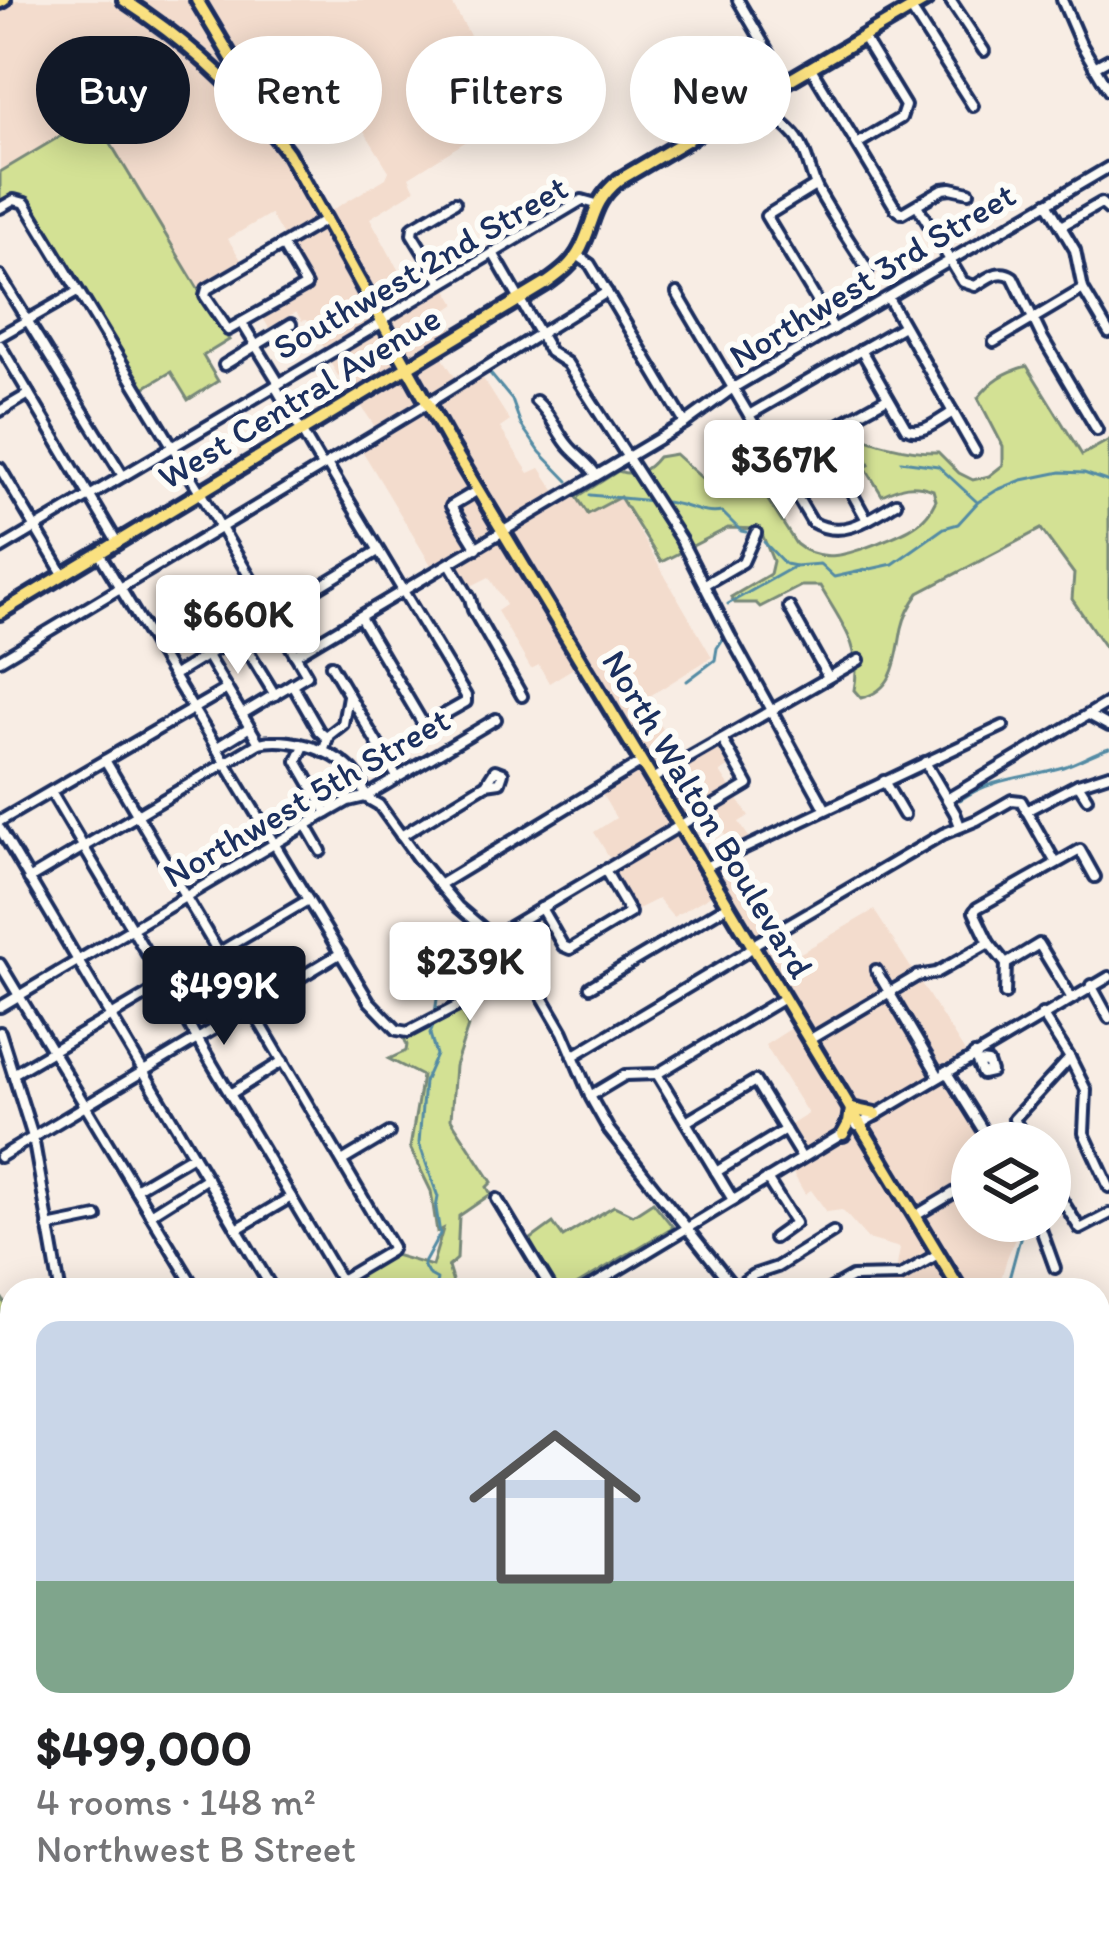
<!DOCTYPE html>
<html lang="en">
<head>
<meta charset="utf-8">
<style>
	:root { --surface:#fff; --page:#f2f2f2; --text:#202124; --muted:#757577; --accent:#111827 }
	body { margin:0; font-family:Itim,sans-serif; background:var(--page); color:var(--text); height:100vh; display:flex; flex-direction:column; font-size:45px; white-space:nowrap }
	* { box-sizing:border-box; margin:0 }
	p { font-size:39px; color:var(--muted) }
	.icon { flex:none; width:66px; height:66px; fill:none; stroke:currentColor; stroke-width:2; stroke-linecap:round; stroke-linejoin:round }
	.map { position:relative; flex:1; overflow:hidden }
	.sheet { position:absolute; left:0px; top:1278px; width:1110px; height:663px; display:flex; flex-direction:column; background:var(--surface); border-radius:36px 36px 0 0; box-shadow:0 6px 30px #0003 }
	.sheet>* { flex:none }
	.hud { position:absolute; left:36px; top:36px; width:1038px; height:108px; display:flex; gap:24px }
	.controls { position:absolute; left:951px; top:1122px; display:grid; gap:24px }
	.controls a { display:grid; place-items:center; width:120px; height:120px; border-radius:50%; background:var(--surface); box-shadow:0 6px 30px #0003; font-size:60px }
	.price { position:absolute; translate:-50% -102px; padding:0 27px; border-radius:12px; background:#fff; color:#222; font-size:39px; line-height:78px; filter:drop-shadow(0 3px 6px #0008) }
	.price::after { content:''; position:absolute; left:50%; top:72px; width:36px; height:27px; margin-left:-18px; background:inherit; clip-path:polygon(0 0,100% 0,50% 100%) }
	.price.on { background:var(--accent); color:#fff }
	ul { padding:0; list-style:none }
	li { display:grid; align-content:center; gap:24px; height:636px; padding:0 36px }
	li span { display:grid; place-items:center; height:372px; border-radius:24px; color:#555 }
	li>.icon { margin-inline-start:auto }
	span .icon { width:216px; height:216px; fill:#fffc; stroke-width:1 }
	li b { font-size:51px }
	.chip { padding:0 42px; border-radius:54px; background:var(--surface); box-shadow:0 6px 30px #0003; font-size:42px; line-height:108px }
	.chip.on { background:var(--accent); color:#fff }
	.map>svg:first-child { display:block }
	.built { fill:#f3dccd }
	.green { fill:#d3e194; stroke:#778879; stroke-width:3 }
	.lines { fill:none; stroke-linecap:round; stroke-linejoin:round }
	.stream { stroke:#538ba4; stroke-width:3 }
	.minor-casing { stroke:#1b2f5e; stroke-width:16 }
	.major-casing { stroke:#1b2f5e; stroke-width:20 }
	.minor { stroke:#fdfcf7; stroke-width:8 }
	.major { stroke:#fae180; stroke-width:10 }
	.labels { text-anchor:middle; dominant-baseline:central; stroke-width:12; stroke-linejoin:round; paint-order:stroke }
	.street-label { font-size:36px; fill:#1b2f5e; stroke:#fdfcf7 }
</style>
</head>
<body>
<div class="map">
<svg width="1109" height="1940" viewBox="0 0 1109 1940">
	<rect width="100%" height="100%" fill="#f8ede4"/>
	<filter id="ink" filterUnits="userSpaceOnUse"><feTurbulence type="fractalNoise" baseFrequency=".00833" numOctaves="2"/><feDisplacementMap in="SourceGraphic" scale="24" xChannelSelector="R" yChannelSelector="G"/><feConvolveMatrix kernelMatrix="1 2 1 2 8 2 1 2 1" color-interpolation-filters="sRGB"/></filter>
	<g filter="url(#ink)">
		<g class="built">
			<polygon points="0,0 109,0 178,44 227,88 287,163 376,321 326,351 307,320 302,321 296,312 269,328 261,315 312,285 270,214 228,239 243,263 198,289 94,117 0,172"/>
			<polygon points="133,0 192,0 229,62 228,66 224,69 170,25"/>
			<polygon points="208,0 450,0 513,112 409,177 415,190 370,218 413,297 385,315 329,212 386,178 389,171 341,94 329,78 269,113 204,2"/>
			<polygon points="444,284 456,304 444,312 456,333 411,360 387,319"/>
			<polygon points="378,328 401,368 361,391 349,370 338,376 327,357"/>
			<polygon points="439,352 459,383 479,372 510,421 500,428 529,473 540,468 556,492 505,522 414,367"/>
			<polygon points="404,377 420,403 377,430 358,401 398,378"/>
			<polygon points="424,408 498,533 434,570 360,447"/>
			<polygon points="574,491 589,514 619,497 712,657 645,699 683,763 721,741 734,764 720,772 749,816 739,822 752,842 734,851 710,810 685,825 509,529"/>
			<polygon points="501,537 577,666 549,683 539,665 531,669 497,611 506,605 489,577 467,588 454,565"/>
			<polygon points="639,768 713,894 673,917 658,899 634,911 606,864 611,860 594,832 616,818 600,791"/>
			<polygon points="736,857 797,955 874,910 966,1054 941,1069 986,1143 972,1143 972,1221 1024,1221 1020,1226 1007,1258 998,1290 969,1290 824,1053 713,869"/>
			<polygon points="795,1026 952,1290 884,1290 894,1284 900,1248 868,1239 842,1210 827,1212 811,1190 805,1194 787,1163 804,1151 789,1126 808,1114 765,1045"/>
		</g>
		<g class="green">
			<polygon points="94,116 229,340 203,356 218,381 188,400 171,372 142,389 27,200 19,196 17,199 0,204 0,172"/>
			<path d="M1027,366L1082,455L1109,440V653L1072,599L1074,574L1041,529L919,593C911,604 905,614 902,628C896,658 896,690 861,698L854,690C863,646 841,623 820,586H801L760,607L756,603H735L731,597L770,574L773,561L760,529L728,528L661,562L620,497L588,514L577,497L618,471C636,477 647,471 658,457L675,454L703,479L711,483L745,464L796,544C823,567 857,551 885,540C899,534 916,528 926,516C931,511 933,505 936,500L933,490C912,482 901,486 882,495L865,467L869,465L867,459L842,463L824,436L843,426C860,442 914,453 938,452L959,473L973,480L989,476L1003,465V446L978,398C992,380 1005,372 1027,366Z"/>
			<polygon points="299,603 319,636 296,650 275,617"/>
			<polygon points="462,1008 468,1027 455,1066 451,1119 492,1182 487,1187 491,1194 459,1216 457,1259 448,1267 455,1290 342,1290 339,1284 391,1254 432,1266 443,1229 437,1232 431,1191 410,1148 422,1076 389,1059 406,1051 407,1045 403,1036"/>
			<polygon points="653,1202 673,1227 568,1290 557,1290 527,1242 553,1223 563,1237 614,1206 633,1215"/>
			<polygon points="0,1295 12,1315 12,1363 0,1341"/>
			<polygon points="266,1929 492,1929 481,1940 247,1940"/>
			<polygon points="898,1929 1014,1929 1035,1940 891,1940"/>
		</g>
		<g class="lines">
			<g class="stream">
				<polyline points="488,371 512,400 521,425 540,452 568,481"/>
				<polyline points="901,461 938,466 976,501"/>
				<polyline points="590,495 653,501"/>
				<path d="M662,502C684,502 700,516 722,512L741,531L746,532"/>
				<polyline points="764,542 785,564 795,566"/>
				<polyline points="728,604 795,566 820,564 834,577 893,564 944,528 958,524 978,502 997,490 1022,480 1061,472 1084,473 1109,482"/>
				<polyline points="687,681 715,660 717,648 723,639"/>
				<path d="M960,800C993,777 1027,778 1063,767C1079,762 1093,753 1109,748"/>
				<polyline points="400,957 428,983 437,999 435,1013"/>
				<polyline points="434,1024 430,1034 436,1055 424,1082 419,1143 438,1197 436,1208 440,1234 423,1265 428,1274 437,1279 435,1290"/>
				<polyline points="1006,1290 1022,1231 1031,1221"/>
				<polyline points="1098,1492 1100,1514 1098,1518"/>
				<polyline points="0,1505 12,1511"/>
				<polyline points="1098,1567 1103,1599 1109,1612"/>
				<polyline points="1104,1667 1109,1641"/>
				<polyline points="1098,1738 1104,1675"/>
				<polyline points="285,1929 288,1940"/>
				<polyline points="973,1929 974,1940"/>
				<polyline points="1097,1929 1098,1940"/>
			</g>
			<defs>
				<g id="minor">
					<polyline points="738,0 786,82"/>
					<polyline points="950,0 984,51"/>
					<polyline points="1062,0 1080,42 1109,91"/>
					<polyline points="911,9 973,106"/>
					<polyline points="1094,67 1109,59"/>
					<polyline points="811,68 896,209 902,213 943,189 951,188 969,192"/>
					<path d="M758,99C768,115 786,123 797,138C809,155 809,173 818,190C833,217 851,243 868,270"/>
					<polyline points="857,144 901,118 905,106 863,37"/>
					<polyline points="815,186 766,216 834,329"/>
					<polyline points="1047,203 1075,250 1083,289 1109,333"/>
					<path d="M917,205L963,282L975,286C987,279 999,267 1013,277L1042,337L1097,430"/>
					<polyline points="0,208 14,200 25,203 200,492 307,675 242,714"/>
					<polyline points="1061,226 1101,203 1109,210"/>
					<polyline points="282,245 306,286 228,330 205,296 207,289 325,220"/>
					<polyline points="493,253 550,352 567,363 681,540 730,636 825,808"/>
					<polyline points="577,255 590,264 685,423"/>
					<polyline points="0,276 123,476"/>
					<polyline points="442,283 412,234 413,227 455,202"/>
					<path d="M677,293L812,522C843,540 869,519 896,503"/>
					<polyline points="888,298 975,451"/>
					<polyline points="242,323 279,383"/>
					<polyline points="0,336 77,292"/>
					<polyline points="994,342 1083,289"/>
					<polyline points="0,345 117,542"/>
					<path d="M861,350L906,428C922,436 939,420 953,412"/>
					<polyline points="224,365 291,324"/>
					<polyline points="275,386 322,466"/>
					<path d="M536,401C550,413 556,430 567,444C576,456 588,462 596,475"/>
					<polyline points="0,411 29,394"/>
					<polyline points="749,415 903,326"/>
					<polyline points="820,435 867,520"/>
					<polyline points="775,460 887,398"/>
					<polyline points="327,464 466,696 466,702 429,723 422,722 360,617"/>
					<polyline points="0,468 63,574"/>
					<polyline points="477,548 451,506 478,490"/>
					<polyline points="0,549 378,325 388,316 582,200 596,204"/>
					<polyline points="99,553 369,1001 397,1030 408,1032 527,970"/>
					<polyline points="450,564 470,598 473,610 522,696"/>
					<polyline points="705,584 743,562 756,533"/>
					<polyline points="789,607 828,677"/>
					<polyline points="190,627 259,743"/>
					<polyline points="239,636 275,695"/>
					<polyline points="295,655 685,423 733,388 1109,167"/>
					<polyline points="0,660 420,408 607,292"/>
					<polyline points="331,665 397,777"/>
					<polyline points="174,675 378,551"/>
					<polyline points="292,684 319,731 327,738"/>
					<polyline points="1089,715 1109,726"/>
					<polyline points="304,746 297,761 327,813"/>
					<polyline points="216,748 245,730"/>
					<polyline points="323,752 329,735 343,724 348,696"/>
					<polyline points="925,762 955,813 960,826"/>
					<polyline points="652,779 859,660"/>
					<polyline points="884,781 904,815"/>
					<polyline points="1078,784 1087,798"/>
					<polyline points="51,792 339,1278 343,1279 390,1251 392,1247 105,760"/>
					<polyline points="365,797 379,805 418,859 458,907 512,953 527,970 563,1032 591,1098 609,1130 736,1290"/>
					<polyline points="947,799 1109,702"/>
					<polyline points="1026,811 1078,784 1109,774"/>
					<polyline points="0,821 227,689"/>
					<polyline points="306,825 321,851"/>
					<polyline points="0,829 273,1290"/>
					<polyline points="401,836 486,784 500,782 503,773 495,770 486,784"/>
					<polyline points="705,867 1003,726"/>
					<path d="M29,879L259,743C293,734 363,757 365,797"/>
					<polyline points="439,885 642,762"/>
					<polyline points="541,908 563,946 570,949 630,913 605,870"/>
					<polyline points="493,937 748,785 722,739"/>
					<polyline points="0,964 196,1290"/>
					<polyline points="876,970 938,1075"/>
					<polyline points="1091,985 1109,1018"/>
					<polyline points="590,987 728,905"/>
					<polyline points="1005,994 1006,964"/>
					<polyline points="1071,997 1039,944 1006,964 989,943 974,912 977,908 1080,850 1095,877"/>
					<polyline points="0,1007 306,825 348,801 365,797 496,719"/>
					<polyline points="1042,1014 1070,1058 1086,1090 1084,1133 1109,1187"/>
					<polyline points="0,1032 33,1137 60,1290"/>
					<polyline points="809,1040 917,976 936,973 989,943"/>
					<polyline points="974,1055 982,1074 991,1072 988,1063 979,1062"/>
					<polyline points="573,1056 745,953 758,942 943,834 977,820 1012,800 1021,801 1056,863"/>
					<polyline points="946,1071 991,1143"/>
					<polyline points="13,1074 308,900"/>
					<polyline points="657,1074 733,1200"/>
					<polyline points="230,1094 283,1061"/>
					<polyline points="590,1096 625,1075 657,1074 784,998"/>
					<polyline points="686,1122 755,1081 802,1158"/>
					<polyline points="857,1126 1109,977"/>
					<polyline points="1027,1143 1014,1119 1070,1058"/>
					<polyline points="0,1157 341,953"/>
					<polyline points="342,1161 389,1133"/>
					<polyline points="716,1172 785,1130"/>
					<polyline points="767,1179 795,1223 774,1238"/>
					<polyline points="1050,1181 1080,1229 1109,1214"/>
					<polyline points="135,1189 193,1155"/>
					<polyline points="497,1199 552,1290"/>
					<polyline points="150,1214 207,1178"/>
					<polyline points="915,1216 972,1182"/>
					<polyline points="1038,1221 1055,1268"/>
					<polyline points="48,1227 97,1217"/>
					<polyline points="237,1229 291,1197"/>
					<polyline points="734,1289 753,1275 777,1267 833,1232"/>
					<polyline points="585,1290 844,1133"/>
					<polyline points="829,1290 852,1277 900,1276 938,1254"/>
					<polyline points="1098,1459 1109,1457"/>
					<polyline points="1098,1670 1109,1670"/>
					<polyline points="0,1803 12,1823"/>
					<polyline points="0,1855 12,1847"/>
					<polyline points="0,1906 12,1899"/>
					<polyline points="78,1929 86,1940"/>
					<polyline points="272,1929 275,1940"/>
					<polyline points="646,1929 653,1940"/>
					<polyline points="771,1929 818,1940"/>
					<polyline points="1062,1929 1063,1940"/>
					<polyline points="26,1940 44,1929"/>
				</g>
				<g id="major">
					<path d="M124,0C189,42 242,90 288,153L452,447L960,1290"/>
					<polyline points="197,0 234,62 230,83"/>
					<polyline points="0,2 4,0"/>
					<path d="M0,613L547,283C561,273 573,264 581,248C595,220 592,202 619,180L926,0"/>
					<polyline points="843,1134 849,1123 851,1109 875,1114"/>
					<polyline points="1081,1929 1083,1940"/>
				</g>
			</defs>
			<use href="#minor" class="minor-casing"/>
			<use href="#major" class="major-casing"/>
			<use href="#minor" class="minor"/>
			<use href="#major" class="major"/>
		</g>
	</g>
	<g class="labels">
		<g class="street-label">
			<text transform="translate(420 267) rotate(-30)">Southwest 2nd Street</text>
			<text transform="translate(872 275) rotate(-31)">Northwest 3rd Street</text>
			<text transform="translate(299 397) rotate(-31)">West Central Avenue</text>
			<text transform="translate(306 797) rotate(-30)">Northwest 5th Street</text>
			<text transform="translate(708 814) rotate(59)">North Walton Boulevard</text>
		</g>
	</g>
</svg>
<div class="controls">
<a><svg class="icon" aria-label="layers" viewBox="0 0 24 24"><path d="M12 4l9 5-9 5-9-5zM3 14l9 5 9-5"/></svg></a>
</div>
<b class="price" style="left:784px;top:522px">$367K</b>
<b class="price" style="left:238px;top:677px">$660K</b>
<b class="price" style="left:470px;top:1024px">$239K</b>
<b class="price on" style="left:224px;top:1048px">$499K</b>
<div class="hud">
<a class="chip on">Buy</a>
<a class="chip">Rent</a>
<a class="chip">Filters</a>
<a class="chip">New</a>
</div>
<section class="sheet">
<ul>
<li><span style="background:linear-gradient(#c9d6e8 70%,#7fa58c 0)"><svg class="icon" aria-label="home" viewBox="0 0 24 24"><path d="M3 11l9-7 9 7M6 9v11h12V9"/></svg></span><div><b>$499,000</b><p>4 rooms · 148 m²</p><p>Northwest B Street</p></div></li>
</ul>
</section>
</div>
</body>
</html>
